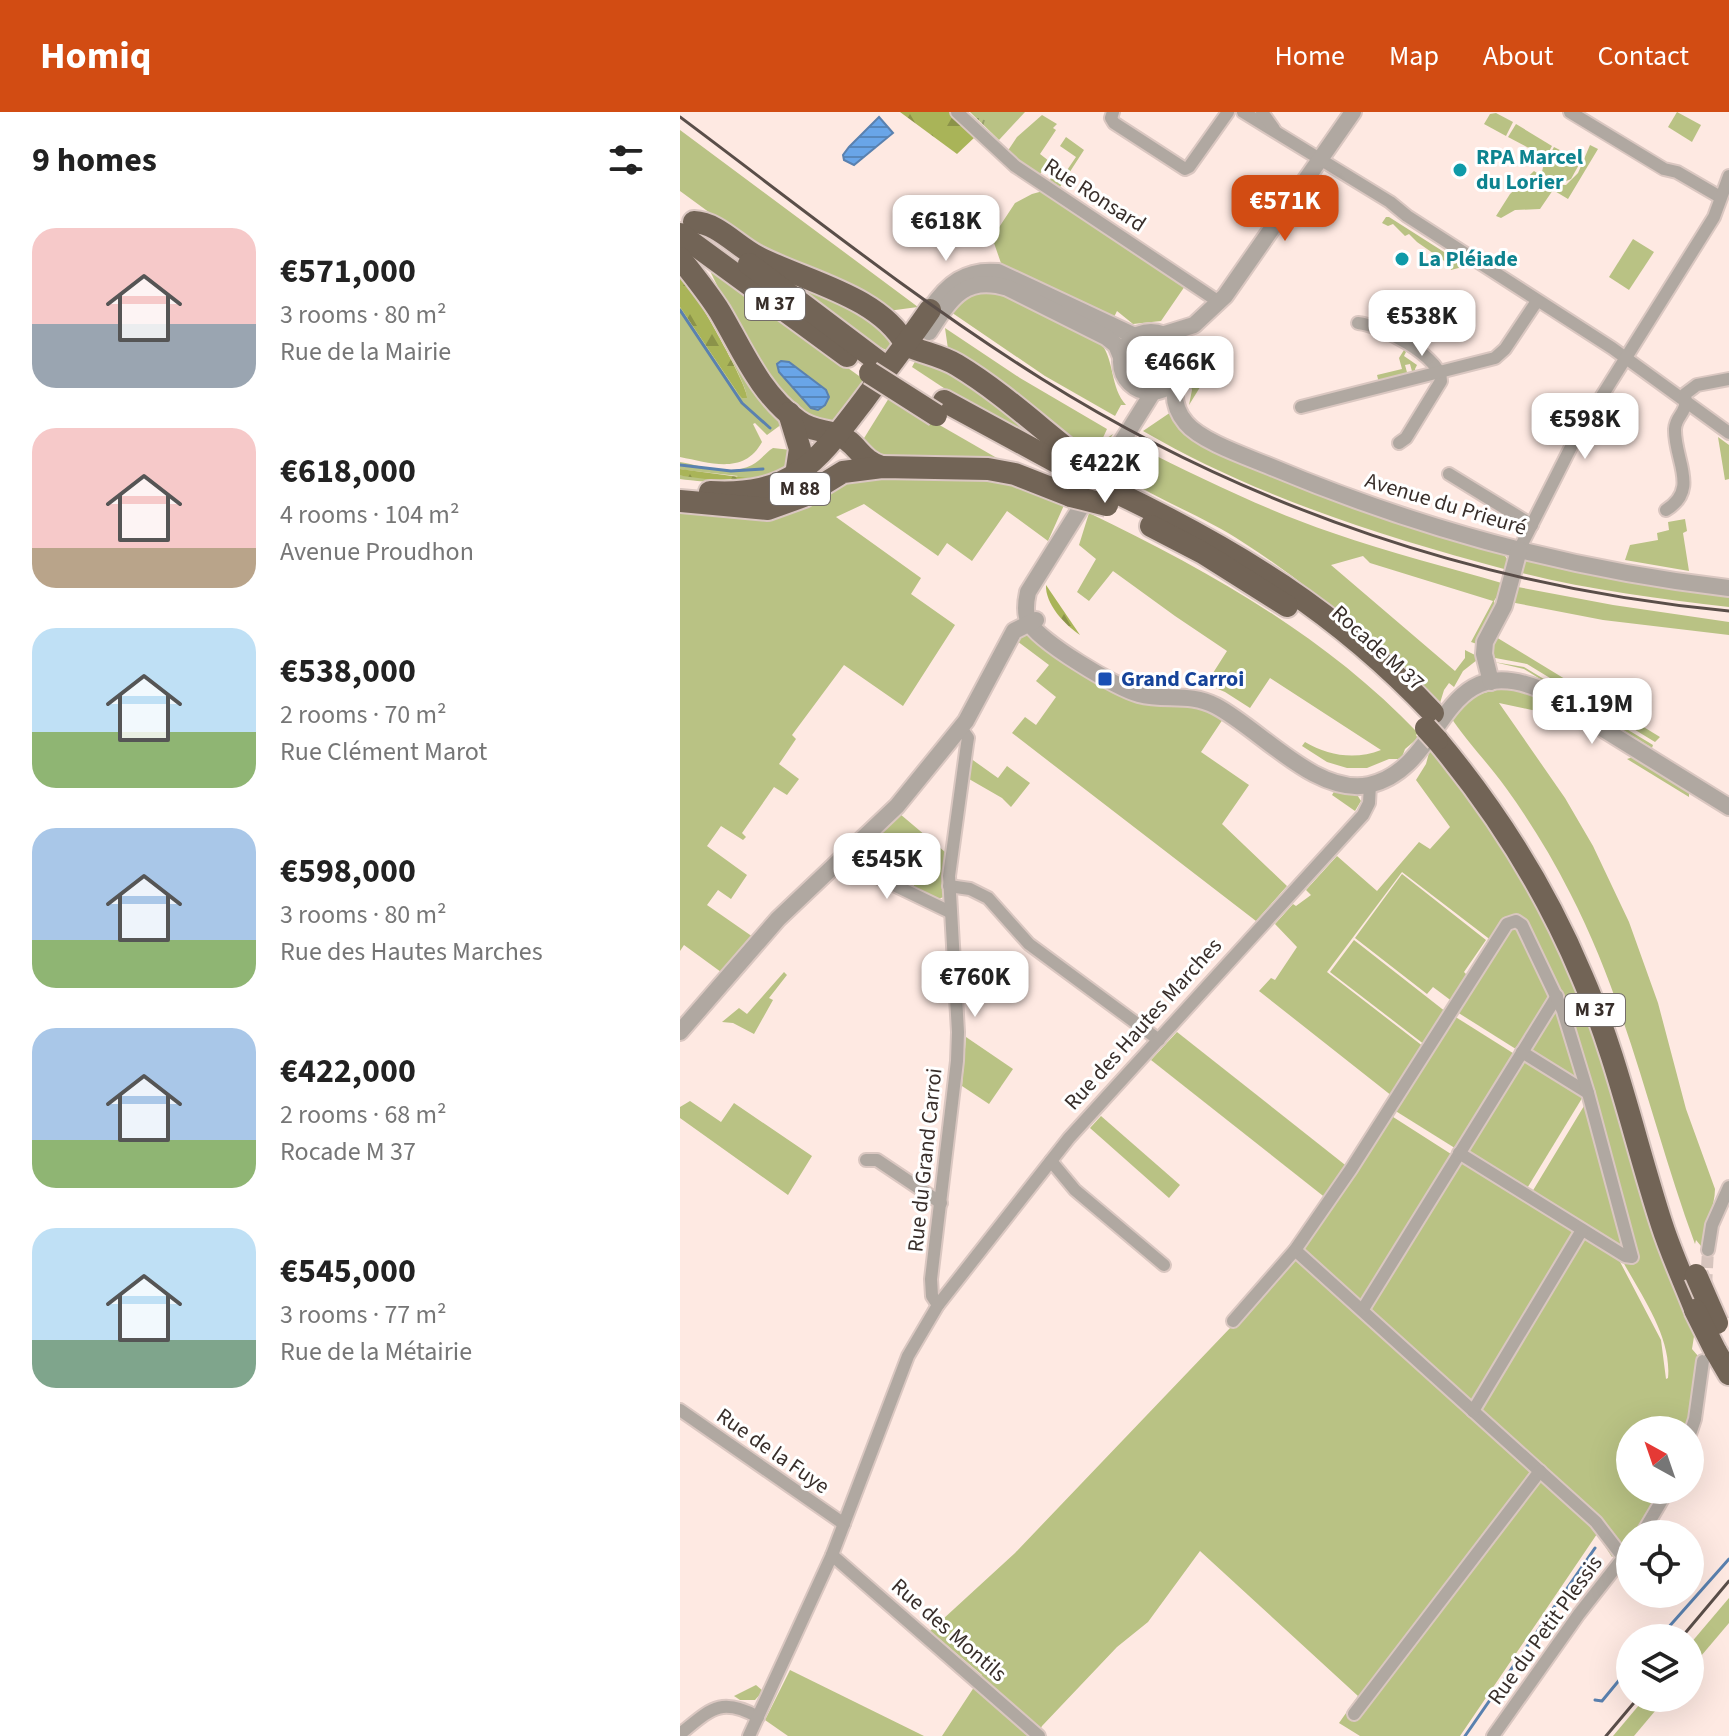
<!DOCTYPE html>
<html lang="en">
<head>
<meta charset="utf-8">
<style>
	:root { --surface:#fff; --page:#f6f6f6; --text:#222; --muted:#767676; --accent:#d24c13 }
	body { margin:0; font-family:"Source Sans 3",sans-serif; background:var(--page); color:var(--text); height:100vh; display:flex; flex-direction:column; font-size:30px; white-space:nowrap }
	* { box-sizing:border-box; margin:0 }
	p { font-size:26px; color:var(--muted) }
	.icon { flex:none; width:44px; height:44px; fill:none; stroke:currentColor; stroke-width:2; stroke-linecap:round; stroke-linejoin:round }
	.map { position:relative; flex:1; overflow:hidden }
	.details { display:flex; flex-direction:column; background:var(--surface); width:680px }
	.details>* { flex:none }
	.needle { width:52px; rotate:320deg }
	.buttons { position:absolute; left:936px; top:1304px; display:grid; gap:16px }
	.buttons a { display:grid; place-items:center; width:88px; height:88px; border-radius:50%; background:var(--surface); box-shadow:0 8px 32px #0002; font-size:40px }
	.price { position:absolute; translate:-50% -68px; padding:0 18px; border-radius:16px; background:#fff; color:#222; font-size:26px; line-height:52px; filter:drop-shadow(0 2px 4px #0008) }
	.price::after { content:''; position:absolute; left:50%; top:48px; width:24px; height:18px; margin-left:-12px; background:inherit; clip-path:polygon(0 0,100% 0,50% 100%) }
	.price.selected { background:var(--accent); color:#fff }
	ul { padding:0; list-style:none }
	li { display:flex; align-items:center; gap:24px; height:200px; padding:0 32px }
	li span { display:grid; place-items:center; flex:none; width:224px; height:160px; border-radius:24px; color:#555 }
	li>.icon { margin-inline-start:auto }
	span .icon { width:96px; height:96px; fill:#fffc; stroke-width:1 }
	li b { font-size:34px }
	h2 { display:flex; justify-content:space-between; align-items:center; height:96px; padding:0 32px; font-size:34px }
	header { display:flex; align-items:center; gap:48px; box-sizing:border-box; height:112px; padding:0 40px; background:var(--accent); color:#fff }
	header strong { font-size:38px }
	nav { display:flex; gap:44px; margin-inline-start:auto; font-size:28px }
	main { display:flex; flex:1; min-height:0 }
	.map>svg:first-child { display:block }
	.green { fill:#b9c284 }
	.forest { fill:url(#forest-firs) }
	.park { fill:url(#park-tufts) }
	.water { fill:url(#water-rules); stroke:#5a81af; stroke-width:2 }
	.lines { fill:none; stroke-linecap:round; stroke-linejoin:round }
	.stream { stroke:#5a81af; stroke-width:3 }
	.minor-tunnel { stroke:#d6c4bd; stroke-width:12; stroke-dasharray:12 6; stroke-linecap:butt }
	.minor-casing { stroke:#dac7c1; stroke-width:16 }
	.tertiary-casing { stroke:#dac7c1; stroke-width:20 }
	.trunk-casing { stroke:#dac7c1; stroke-width:26 }
	.minor { stroke:#b0a8a1; stroke-width:12 }
	.tertiary { stroke:#b0a8a1; stroke-width:16 }
	.trunk { stroke:#726456; stroke-width:22 }
	.rail { stroke:#5a4e49; stroke-width:3 }
	.trunk-bridge-casing { stroke:#dac7c1; stroke-width:26; stroke-linecap:butt }
	.trunk-bridge { stroke:#726456; stroke-width:22 }
	.culture-dot { fill:#0f9aa8; stroke:#fff; stroke-width:3 }
	.transit-dot { fill:#1a4fb4; stroke:#fff; stroke-width:3 }
	.labels { text-anchor:middle; dominant-baseline:central; stroke-width:6; stroke-linejoin:round; paint-order:stroke }
	.shield { fill:#fff; stroke:#746d6a; stroke-width:2 }
	.shield-label { font-size:20px; font-weight:bold; fill:#382e2a }
	.culture-label { font-size:22px; font-weight:bold; fill:#0d838f; stroke:#fff; text-anchor:start }
	.street-label { font-size:22px; fill:#382e2a; stroke:#fff }
	.transit-label { font-size:22px; font-weight:bold; fill:#164399; stroke:#fff; text-anchor:start }
</style>
</head>
<body>
<header>
<strong>Homiq</strong>
<nav><a>Home</a><a>Map</a><a>About</a><a>Contact</a></nav>
</header>
<main>
<section class="details">
<h2>9 homes<svg class="icon" aria-label="filters" viewBox="0 0 24 24"><path d="M4 7h16M4 17h16"/><circle cx="9" cy="7" r="2"/><circle cx="15" cy="17" r="2"/></svg></h2>
<ul>
<li><span style="background:linear-gradient(#f6c9c9 60%,#9aa5b1 0)"><svg class="icon" aria-label="home" viewBox="0 0 24 24"><path d="M3 11l9-7 9 7M6 9v11h12V9"/></svg></span><div><b>€571,000</b><p>3 rooms · 80 m²</p><p>Rue de la Mairie</p></div></li>
<li><span style="background:linear-gradient(#f6c9c9 75%,#b9a48a 0)"><svg class="icon" aria-label="home" viewBox="0 0 24 24"><path d="M3 11l9-7 9 7M6 9v11h12V9"/></svg></span><div><b>€618,000</b><p>4 rooms · 104 m²</p><p>Avenue Proudhon</p></div></li>
<li><span style="background:linear-gradient(#bfe0f5 65%,#8fb573 0)"><svg class="icon" aria-label="home" viewBox="0 0 24 24"><path d="M3 11l9-7 9 7M6 9v11h12V9"/></svg></span><div><b>€538,000</b><p>2 rooms · 70 m²</p><p>Rue Clément Marot</p></div></li>
<li><span style="background:linear-gradient(#a9c7e8 70%,#8fb573 0)"><svg class="icon" aria-label="home" viewBox="0 0 24 24"><path d="M3 11l9-7 9 7M6 9v11h12V9"/></svg></span><div><b>€598,000</b><p>3 rooms · 80 m²</p><p>Rue des Hautes Marches</p></div></li>
<li><span style="background:linear-gradient(#a9c7e8 70%,#8fb573 0)"><svg class="icon" aria-label="home" viewBox="0 0 24 24"><path d="M3 11l9-7 9 7M6 9v11h12V9"/></svg></span><div><b>€422,000</b><p>2 rooms · 68 m²</p><p>Rocade M 37</p></div></li>
<li><span style="background:linear-gradient(#bfe0f5 70%,#7fa58c 0)"><svg class="icon" aria-label="home" viewBox="0 0 24 24"><path d="M3 11l9-7 9 7M6 9v11h12V9"/></svg></span><div><b>€545,000</b><p>3 rooms · 77 m²</p><p>Rue de la Métairie</p></div></li>
</ul>
</section>
<div class="map">
<svg width="1049" height="1624" viewBox="0 0 1049 1624">
	<defs>
		<pattern id="forest-firs" width="22" height="20" patternUnits="userSpaceOnUse" patternTransform="scale(2)"><rect width="22" height="20" fill="#a9b458"/><path d="M5 1l3.5 6h-7zM16 11l3.5 6h-7z" fill="#8b9349"/></pattern>
		<pattern id="park-tufts" width="24" height="20" patternUnits="userSpaceOnUse" patternTransform="scale(2)"><rect width="24" height="20" fill="#b9c284"/><path d="M3 7l-1-3M5 7V3M7 7l1-3M15 17l-1-3M17 17v-4M19 17l1-3" fill="none" stroke="#979e6c"/></pattern>
		<pattern id="water-rules" width="6" height="5" patternUnits="userSpaceOnUse" patternTransform="scale(2)"><rect width="6" height="5" fill="#69a5e8"/><path d="M0 2.5h6" fill="none" stroke="#5787bc"/></pattern>
	</defs>
	<rect width="100%" height="100%" fill="#fee9e2"/>
	<g class="green">
		<polygon points="997,0 1021,13 1012,30 988,15"/>
		<polygon points="816,1 833,10 826,24 804,12 810,2"/>
		<polygon points="362,3 377,12 373,16 376,18 360,42 369,49 360,62 327,40 337,25"/>
		<polygon points="836,12 872,34 866,45 828,25"/>
		<polygon points="0,18 238,195 208,199 171,173 78,136 0,79"/>
		<polygon points="386,25 404,38 380,75 370,68 371,66 379,70 396,45 380,34"/>
		<polygon points="910,33 918,37 888,87 873,78 860,97 835,98 821,106 816,104 830,82 854,59 875,73 886,73 898,61"/>
		<polygon points="874,35 901,49 891,67 880,72 873,70 862,60 863,55"/>
		<polygon points="363,79 505,174 481,209 453,212 437,199 432,209 322,154 314,131 316,120 335,91 352,82"/>
		<polygon points="706,105 709,105 786,154 771,158 770,153 737,130 729,122 725,124 713,112 708,114 702,111"/>
		<polygon points="953,127 974,140 949,178 929,165"/>
		<polygon points="90,156 194,206 217,230 210,240 196,233"/>
		<polygon points="33,159 186,269 154,318 130,309 97,276 64,228 31,161"/>
		<path d="M316,178L422,229L421,231C435,250 430,275 446,293H441L435,304L365,264L268,198L285,182Z"/>
		<path d="M0,195L57,280L67,286C68,276 39,225 34,210L78,287L102,312L87,323L75,311L73,312L82,330C64,363 31,351 0,345Z"/>
		<polygon points="265,216 340,266 427,317 421,330 433,322 418,345 268,237"/>
		<circle cx="471" cy="249" r="23"/>
		<polygon points="724,238 726,240 724,244 737,253 735,257 736,262 733,263 730,252 725,253 728,264 699,271 697,263 722,257 719,246"/>
		<polygon points="238,244 346,307 394,348 276,284 232,255"/>
		<polygon points="511,249 530,259 509,293 512,278 509,267"/>
		<polygon points="209,286 216,288 329,353 205,350 181,331"/>
		<path d="M491,300L503,317L823,441L829,450L824,457C700,424 575,384 463,319Z"/>
		<polygon points="1038,325 1049,333 1049,367 1045,368"/>
		<path d="M456,334C521,366 585,398 653,421C710,441 768,455 825,472L814,489L815,494L797,532L791,530L813,489L690,451L683,444L651,453L775,559L785,546V538L797,544V548L783,559L774,575L769,571L764,578L760,591L757,590C696,533 635,476 564,431C525,405 480,389 441,364L437,359L454,335L451,346L454,347L460,338Z"/>
		<path d="M93,336L111,338C108,350 102,362 89,367C69,374 21,370 0,367V363L51,368L58,364L5,358L0,357V350C21,354 52,364 72,353C80,349 85,341 93,336Z"/>
		<polygon points="167,365 319,366 385,391 368,429 327,399 292,449 267,431 258,444 184,392 156,405 241,466 231,482 275,513 223,594 164,553 112,623 116,627 99,652 119,667 107,683 94,675 62,721 66,725 63,728 41,714 27,734 67,763 51,787 38,778 27,793 73,825 41,860 4,833 0,839 0,399 72,407"/>
		<path d="M409,401C529,459 644,523 738,621L736,623L738,626L725,637L722,645L718,647H709L687,656H667L647,650L622,634L625,630C648,644 676,648 701,638L590,566L570,596L545,580L526,572L547,539L495,504L433,459L409,489L397,480L416,447L399,433Z"/>
		<polygon points="1005,407 1007,419 1003,421 1009,459 945,448 950,433 978,428 977,421 989,418 988,410"/>
		<path d="M846,449L866,452L870,450L1049,481V495C980,487 910,478 842,461L843,450Z"/>
		<polygon points="838,475 933,493 1049,510 1049,523 923,508 830,490"/>
		<polygon points="346,522 353,524 448,587 471,593 506,592 524,596 543,607 521,640 569,673 542,712 607,774 576,809 332,621 345,605 356,613 376,585 356,569 369,553 337,529"/>
		<polygon points="816,525 980,625 975,630 847,552 810,545"/>
		<polygon points="814,550 844,555 973,633 972,636 844,557"/>
		<path d="M832,577L849,581L901,612L898,617L875,603L819,591L885,686L913,734L949,810L978,891L1006,997L1035,1077C1035,1094 1025,1115 1021,1134L1016,1128L1015,1132C972,1015 948,893 890,781C872,745 850,709 826,676C809,652 786,629 770,604C789,585 805,577 832,577Z"/>
		<path d="M750,637L800,701L855,787L901,887L1015,1218L1012,1237L1018,1244L1014,1290L1006,1318H950V1378H980L970,1399L954,1422H950V1427L932,1445L917,1422L780,1624H680L659,1611L678,1584L520,1439L468,1510L437,1535L362,1614L357,1624H262L302,1563L250,1519L335,1441L552,1214L710,1003L846,1090L907,989L945,1136L938,1146L981,1228L986,1267L988,1266C992,1225 961,1183 942,1148L952,1143L914,984L835,804H829L812,829L722,760L647,860L744,935L712,984L579,879L591,866L595,868L617,835L595,812L613,792L616,794L631,783L626,778L657,744L697,779L739,730L750,737L770,715L736,668L746,652Z"/>
		<polygon points="953,645 1009,679 1009,685 947,647"/>
		<polygon points="290,646 318,666 327,654 350,671 331,695 322,686 289,667"/>
		<polygon points="655,678 676,681 681,689 675,699 652,683"/>
		<polygon points="220,702 265,740 263,785 257,788 233,776 243,739 224,729 219,736 196,725"/>
		<polygon points="722,762 806,828 784,860 788,864 773,890 753,875 747,882 675,826"/>
		<polygon points="837,814 872,885 839,939 777,900 830,818"/>
		<polygon points="674,828 766,900 745,933 650,860"/>
		<polygon points="104,860 107,863 89,886 93,888 74,922 53,911 42,910 59,896 67,902"/>
		<polygon points="877,893 898,968 851,941 850,936"/>
		<polygon points="774,904 836,943 778,1038 714,998"/>
		<polygon points="497,920 669,1056 647,1087 471,948"/>
		<polygon points="286,925 333,957 309,992 282,974"/>
		<polygon points="847,948 904,983 846,1078 788,1042 787,1039 842,949"/>
		<polygon points="10,989 41,1010 54,991 132,1044 108,1083 0,1006 0,995"/>
		<polygon points="421,1004 500,1073 489,1086 410,1016"/>
		<polygon points="1049,1486 1049,1511 1010,1557 1010,1532"/>
		<polygon points="110,1558 244,1624 108,1624 85,1608"/>
		<polygon points="76,1573 83,1579 75,1588 60,1588 54,1584"/>
		<polygon points="965,1586 986,1586 954,1624 933,1624"/>
	</g>
	<g class="forest">
		<polygon points="220,0 270,0 296,24 277,42"/>
		<path d="M0,160C12,175 68,273 67,286H62L57,280L0,195Z"/>
		<polygon points="0,357 67,366 33,368 3,364 0,363"/>
		<path d="M366,473L400,523C385,513 365,492 366,473Z"/>
	</g>
	<polygon class="park" points="290,0 345,0 319,28"/>
	<g class="water">
		<polygon points="199,5 213,21 174,53 164,48 163,43 169,35"/>
		<polygon points="101,249 109,250 146,278 149,285 145,293 138,298 131,296 99,260 97,252"/>
	</g>
	<g class="lines">
		<g class="stream">
			<polyline points="0,198 62,291 90,316"/>
			<polyline points="0,353 51,359 83,357"/>
			<polyline points="979,1526 1049,1447"/>
			<polyline points="915,1588 922,1589 950,1555"/>
			<polyline points="785,1624 915,1436"/>
		</g>
		<polyline class="minor-tunnel" points="1026,1174 1028,1138"/>
		<defs>
			<g id="minor">
				<polyline points="277,0 335,54 539,190"/>
				<polyline points="433,0 431,6 434,11 505,57 509,55 548,0"/>
				<polyline points="563,0 710,90 727,104 932,236 1049,321"/>
				<polyline points="582,0 594,17"/>
				<polyline points="890,0 984,57 997,60 1040,85"/>
				<path d="M678,211C700,213 762,245 761,269L726,326L719,331"/>
				<polyline points="621,295 815,246 825,237 857,189"/>
				<polyline points="769,362 852,413"/>
				<path d="M986,398C1020,377 994,348 995,317C996,302 1008,303 1005,282L1017,273L1049,267"/>
				<polyline points="839,438 895,327 1034,105 1049,64"/>
				<polyline points="160,747 270,800"/>
				<polyline points="269,774 290,777 308,786 349,832 479,928"/>
				<polyline points="842,940 908,981"/>
				<polyline points="186,1048 197,1048 261,1091"/>
				<polyline points="371,1049 395,1078 484,1153"/>
				<polyline points="615,1138 895,1391 916,1410 943,1445"/>
				<polyline points="1028,1138 1032,1113 1049,1075"/>
				<polyline points="258,1193 252,1184 251,1167 277,949 278,920 269,764 287,632 288,626 281,616"/>
				<polyline points="683,1197 877,884"/>
				<polyline points="553,1209 615,1138 671,1057 827,812 836,809 842,813 883,899 908,981 952,1145 945,1144 779,1041"/>
				<polyline points="0,1298 164,1412"/>
				<polyline points="793,1299 902,1118"/>
				<polyline points="1010,1322 1015,1307 1023,1249"/>
				<polyline points="962,1422 988,1378"/>
				<polyline points="152,1443 359,1624"/>
				<polyline points="674,1602 860,1359"/>
				<path d="M0,1622C30,1598 40,1584 78,1605"/>
				<polyline points="69,1624 152,1443 228,1244 258,1193 389,1026 683,703 689,691 690,672"/>
				<polyline points="813,1624 899,1502 950,1437"/>
			</g>
			<g id="tertiary">
				<path d="M250,198C267,172 286,157 318,160L455,224"/>
				<circle cx="471" cy="250" r="30"/>
				<path d="M249,220C270,188 284,162 328,176L426,225L436,233L441,245"/>
				<polyline points="485,222 514,213 545,184 673,0"/>
				<path d="M497,266C492,283 495,298 506,311C521,329 565,344 587,353C734,415 890,458 1049,476"/>
				<path d="M473,280L348,480C346,489 344,501 349,510C358,529 437,576 459,582C486,589 509,580 536,594C580,617 636,684 689,673C766,656 758,537 857,576L1049,695"/>
				<polyline points="811,570 804,542 805,530 824,494 839,438"/>
				<polyline points="0,920 98,807 217,694 286,609 334,519 356,508"/>
			</g>
			<g id="trunk">
				<path d="M14,110C38,111 56,134 78,145C124,169 200,184 226,233C243,241 260,243 277,253C325,282 365,321 409,354"/>
				<polyline points="0,122 167,244"/>
				<path d="M0,146C14,164 28,181 40,200C63,239 80,282 118,309C131,319 144,318 158,323C177,330 180,349 202,355"/>
				<polyline points="69,152 199,250"/>
				<polyline points="264,289 404,365"/>
				<polyline points="109,301 120,337 116,363"/>
				<path d="M431,378C555,437 658,500 753,601"/>
				<path d="M30,380C114,385 138,348 184,288C206,258 229,229 250,198"/>
				<polyline points="0,389 88,397 124,384 163,360 202,355 308,357 335,362 391,384"/>
				<polyline points="471,414 523,441 607,494"/>
				<path d="M757,628C817,700 866,778 902,864C937,944 955,1030 982,1113C991,1141 1004,1169 1015,1197"/>
				<polyline points="1035,1238 1049,1262"/>
			</g>
		</defs>
		<use href="#minor" class="minor-casing"/>
		<use href="#tertiary" class="tertiary-casing"/>
		<use href="#trunk" class="trunk-casing"/>
		<use href="#minor" class="minor"/>
		<use href="#tertiary" class="tertiary"/>
		<use href="#trunk" class="trunk"/>
		<g class="rail">
			<path d="M0,5C119,94 236,188 362,267C569,397 806,476 1049,499"/>
			<polyline points="1001,1526 1049,1469"/>
			<polyline points="926,1624 958,1586"/>
		</g>
		<defs>
			<g id="trunk-bridge">
				<polyline points="190,261 256,303"/>
				<polyline points="409,354 436,371"/>
				<polyline points="391,384 427,393"/>
				<polyline points="746,616 757,628"/>
				<polyline points="1016,1163 1037,1211"/>
				<polyline points="1015,1198 1035,1238"/>
			</g>
		</defs>
		<use href="#trunk-bridge" class="trunk-bridge-casing"/>
		<use href="#trunk-bridge" class="trunk-bridge"/>
	</g>
	<g class="culture-dot">
		<circle cx="780" cy="58" r="8"/>
		<circle cx="722" cy="147" r="8"/>
	</g>
	<rect class="transit-dot" x="417" y="559" width="16" height="16" rx="4"/>
	<g class="labels">
		<g class="shield">
			<rect x="65" y="176" width="60" height="32" rx="6"/>
			<rect x="90" y="361" width="60" height="32" rx="6"/>
			<rect x="885" y="882" width="60" height="32" rx="6"/>
		</g>
		<g class="shield-label">
			<text x="95" y="192">M 37</text>
			<text x="120" y="377">M 88</text>
			<text x="915" y="898">M 37</text>
		</g>
		<g class="culture-label">
			<text x="796" y="45">RPA Marcel<tspan x="796" dy="25">du Lorier</tspan></text>
			<text x="738" y="147">La Pléiade</text>
		</g>
		<g class="street-label">
			<text transform="translate(415 83) rotate(33)">Rue Ronsard</text>
			<text transform="translate(766 392) rotate(17)">Avenue du Prieuré</text>
			<text transform="translate(698 536) rotate(42)">Rocade M 37</text>
			<text transform="translate(463 912) rotate(-48)">Rue des Hautes Marches</text>
			<text transform="translate(245 1048) rotate(-84)">Rue du Grand Carroi</text>
			<text transform="translate(93 1339) rotate(35)">Rue de la Fuye</text>
			<text transform="translate(269 1518) rotate(41)">Rue des Montils</text>
			<text transform="translate(865 1518) rotate(-54)">Rue du Petit Plessis</text>
		</g>
		<g class="transit-label">
			<text x="441" y="567">Grand Carroi</text>
		</g>
	</g>
</svg>
<div class="buttons">
<a><svg class="needle" viewBox="-14 -14 28 28"><path d="M0-13l5 13h-10z" fill="#e53935"/><path d="M0 13l5-13h-10z" fill="#767676"/></svg></a>
<a><svg class="icon" aria-label="locate" viewBox="0 0 24 24"><circle cx="12" cy="12" r="6"/><path d="M12 2v4M12 18v4M2 12h4M18 12h4"/></svg></a>
<a><svg class="icon" aria-label="layers" viewBox="0 0 24 24"><path d="M12 4l9 5-9 5-9-5zM3 14l9 5 9-5"/></svg></a>
</div>
<b class="price selected" style="left:605px;top:131px">€571K</b>
<b class="price" style="left:266px;top:151px">€618K</b>
<b class="price" style="left:742px;top:246px">€538K</b>
<b class="price" style="left:500px;top:292px">€466K</b>
<b class="price" style="left:905px;top:349px">€598K</b>
<b class="price" style="left:425px;top:393px">€422K</b>
<b class="price" style="left:912px;top:634px">€1.19M</b>
<b class="price" style="left:207px;top:789px">€545K</b>
<b class="price" style="left:295px;top:907px">€760K</b>
</div>
</main>
</body>
</html>
